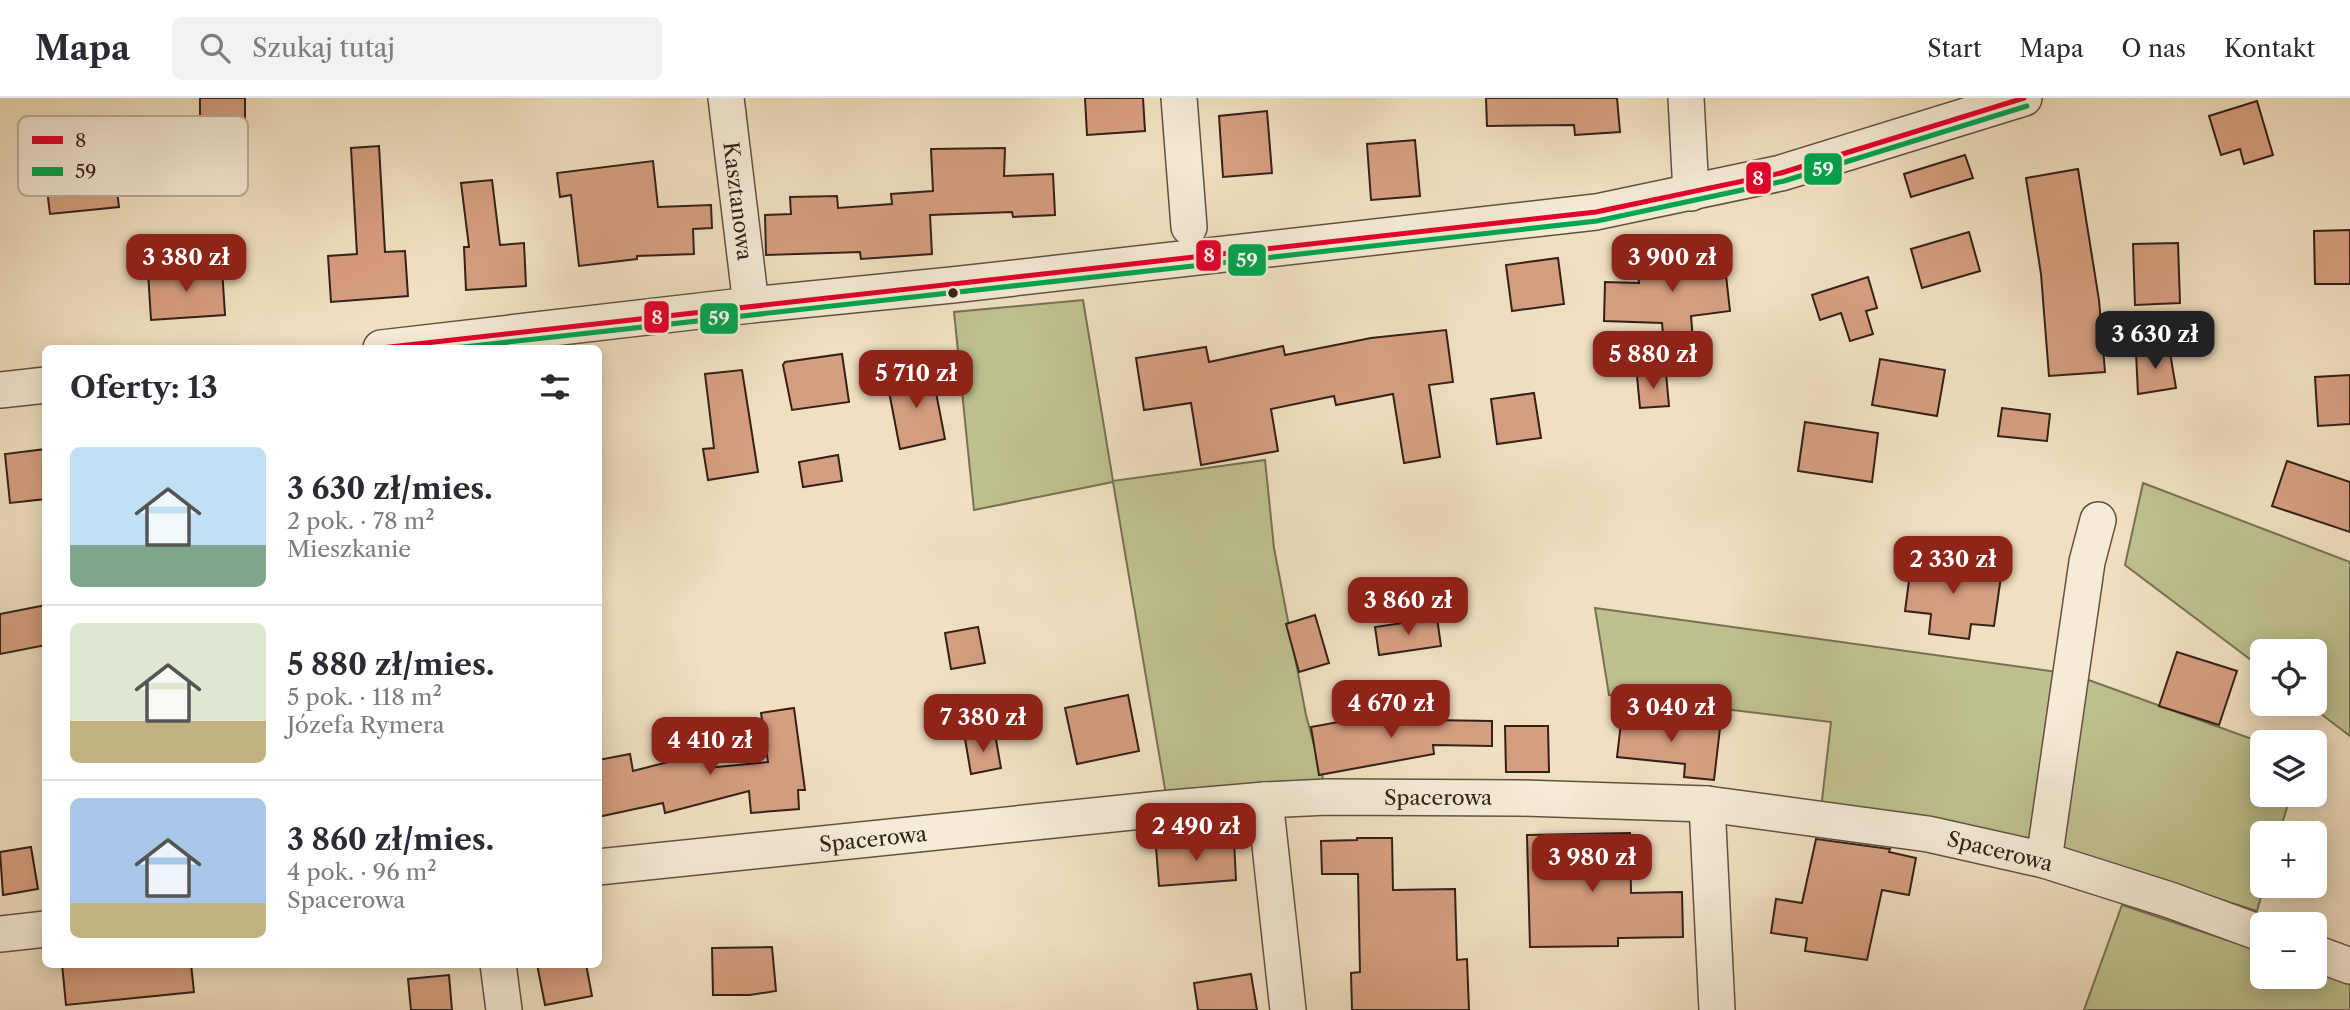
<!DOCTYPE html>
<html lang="pl">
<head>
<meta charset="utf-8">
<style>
	:root { --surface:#fff; --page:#f2f2f3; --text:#2b2b33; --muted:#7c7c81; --line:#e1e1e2; --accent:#8f2418 }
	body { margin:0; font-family:"Libre Caslon Text",serif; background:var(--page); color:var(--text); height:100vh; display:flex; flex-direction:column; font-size:26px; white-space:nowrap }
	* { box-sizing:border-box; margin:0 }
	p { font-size:23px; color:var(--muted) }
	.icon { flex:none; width:38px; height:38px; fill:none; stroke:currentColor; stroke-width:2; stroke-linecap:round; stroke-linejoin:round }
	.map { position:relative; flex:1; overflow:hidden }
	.panel { position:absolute; left:42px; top:247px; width:560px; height:623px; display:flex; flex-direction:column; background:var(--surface); border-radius:10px; box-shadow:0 4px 18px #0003 }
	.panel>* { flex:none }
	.controls { position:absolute; left:2250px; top:541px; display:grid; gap:14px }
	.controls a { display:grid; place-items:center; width:77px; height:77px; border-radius:10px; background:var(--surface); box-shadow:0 4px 18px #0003; font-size:35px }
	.price { position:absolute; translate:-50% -60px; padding:0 16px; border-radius:14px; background:var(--accent); color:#fff; font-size:23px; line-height:46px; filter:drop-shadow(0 2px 4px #0008) }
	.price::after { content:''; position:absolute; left:50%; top:42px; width:21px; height:16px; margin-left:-10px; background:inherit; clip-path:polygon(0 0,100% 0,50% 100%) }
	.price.selected { background:#222; color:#fff }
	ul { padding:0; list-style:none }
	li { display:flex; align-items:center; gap:21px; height:175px; padding:0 28px }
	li+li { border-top:2px solid var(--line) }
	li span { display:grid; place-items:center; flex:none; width:196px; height:140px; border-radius:10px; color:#555 }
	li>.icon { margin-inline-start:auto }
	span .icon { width:84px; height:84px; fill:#fffc; stroke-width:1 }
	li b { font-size:30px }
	h2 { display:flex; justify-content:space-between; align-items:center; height:84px; padding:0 28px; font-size:30px }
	header { display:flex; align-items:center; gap:42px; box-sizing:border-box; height:98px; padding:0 35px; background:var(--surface); border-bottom:2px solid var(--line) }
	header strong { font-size:33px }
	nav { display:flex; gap:38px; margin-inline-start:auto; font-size:24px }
	.search { width:490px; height:63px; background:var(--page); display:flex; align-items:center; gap:18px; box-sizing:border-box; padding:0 24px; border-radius:10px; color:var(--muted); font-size:26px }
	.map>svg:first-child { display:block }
	.green { fill:#bec18f; stroke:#787154; stroke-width:2 }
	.building { fill:#d69e80; stroke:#332118; stroke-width:2 }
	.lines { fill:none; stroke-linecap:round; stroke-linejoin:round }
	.minor-casing { stroke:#625142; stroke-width:38 }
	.minor { stroke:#f5ebd6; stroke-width:35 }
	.bus-1-casing { stroke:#f5ebd6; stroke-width:10 }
	.bus-2-casing { stroke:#f5ebd6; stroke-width:10 }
	.bus-1 { stroke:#e4002b; stroke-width:5 }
	.bus-2 { stroke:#00a651; stroke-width:5 }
	.bus-dot { fill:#332118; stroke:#f5ebd6; stroke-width:2.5 }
	.labels { text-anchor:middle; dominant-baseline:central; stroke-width:6; stroke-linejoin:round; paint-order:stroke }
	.street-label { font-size:21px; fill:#332118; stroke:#f5ebd6 }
	.key { fill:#f5ebd6; stroke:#bbae9d; stroke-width:2 }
	.key-label { font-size:19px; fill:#332118 }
	.line-badge { stroke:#f5ebd6; stroke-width:2.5 }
	.badge-label { font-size:19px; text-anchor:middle; font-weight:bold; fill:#fff }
</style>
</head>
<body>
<header>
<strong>Mapa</strong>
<div class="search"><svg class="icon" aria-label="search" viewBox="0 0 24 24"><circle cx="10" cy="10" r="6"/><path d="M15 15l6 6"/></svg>Szukaj tutaj</div>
<nav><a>Start</a><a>Mapa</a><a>O nas</a><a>Kontakt</a></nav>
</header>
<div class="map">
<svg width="2350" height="912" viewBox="0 0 2350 912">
	<rect width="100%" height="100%" fill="#f0e0c0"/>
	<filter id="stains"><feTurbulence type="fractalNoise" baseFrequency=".00286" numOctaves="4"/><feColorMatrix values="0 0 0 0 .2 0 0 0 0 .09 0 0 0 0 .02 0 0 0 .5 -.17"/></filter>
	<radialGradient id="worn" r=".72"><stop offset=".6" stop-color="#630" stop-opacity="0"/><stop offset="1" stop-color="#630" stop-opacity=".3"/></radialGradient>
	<g class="green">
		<polygon points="1083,202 1113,383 1265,362 1274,450 1306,617 1325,688 1166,697 1113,384 974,412 954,214"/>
		<polygon points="2143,385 2350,464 2350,638 2308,606 2315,606 2315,553 2263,553 2263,571 2125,467"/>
		<polygon points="1595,510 2072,576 2263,645 2263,696 2291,697 2279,735 2263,735 2264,788 2257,813 2064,752 1821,711 1831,624 1609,597"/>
		<polygon points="2122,807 2263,854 2263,878 2315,878 2315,872 2350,884 2350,912 2084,912"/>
	</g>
	<g class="building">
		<polygon points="200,0 245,0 245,24 200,25"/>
		<polygon points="1085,0 1143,0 1145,33 1087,37"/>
		<polygon points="1486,0 1617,0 1620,34 1575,37 1574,27 1487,28"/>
		<polygon points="2257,3 2273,57 2244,66 2240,51 2221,57 2209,18"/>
		<polygon points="1267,13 1272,75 1223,79 1219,18"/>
		<polygon points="1415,42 1420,98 1371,102 1367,46"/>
		<polygon points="379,48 385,154 405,153 408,198 331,204 328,158 357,156 351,50"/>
		<polygon points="1005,50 1004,78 1053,76 1055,117 1013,119 1012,114 930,117 932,156 861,161 860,154 766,157 765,117 791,116 790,99 837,98 838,110 892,106 891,96 933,93 931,51"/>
		<polygon points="1965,57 1973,80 1911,99 1904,76"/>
		<polygon points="653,63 658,109 711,107 712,130 693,131 694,156 637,158 637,161 579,168 571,97 560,99 557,75"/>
		<polygon points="114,68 119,109 50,116 45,76"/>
		<polygon points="2078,71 2099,202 2105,274 2049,278 2041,176 2026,80"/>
		<polygon points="492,82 500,147 524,145 526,188 466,192 464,149 469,149 461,85"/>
		<polygon points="2350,132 2350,186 2315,186 2314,133"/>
		<polygon points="1969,134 1980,173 1922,190 1911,151"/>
		<polygon points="1722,142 1730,213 1691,218 1695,267 1666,270 1662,225 1604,223 1605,184 1639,185 1635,152"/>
		<polygon points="2178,145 2180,205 2135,207 2133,146"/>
		<polygon points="1558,160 1564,206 1512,213 1506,167"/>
		<polygon points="222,170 225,217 151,222 148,174"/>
		<polygon points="1868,179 1877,210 1866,213 1873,236 1850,243 1841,215 1820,222 1812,197"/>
		<polygon points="1446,232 1453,284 1429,287 1440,359 1404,365 1393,296 1336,307 1334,298 1271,311 1278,353 1201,367 1191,305 1144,312 1136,260 1206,249 1209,264 1283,248 1285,257 1371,240"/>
		<polygon points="2169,249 2176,290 2138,296 2136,254"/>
		<polygon points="842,256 849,304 792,312 783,267 785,264"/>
		<polygon points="1880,261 1945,272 1937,318 1872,307"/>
		<polygon points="742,272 758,374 708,382 703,351 714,350 705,276"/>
		<polygon points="932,274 945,341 900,351 887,283"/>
		<polygon points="1666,275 1669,308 1640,310 1637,278"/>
		<polygon points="2350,277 2350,326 2318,328 2315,279"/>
		<polygon points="1534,295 1541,340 1497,346 1491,301"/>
		<polygon points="2002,310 2050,316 2047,343 1998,338"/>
		<polygon points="1805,324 1878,335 1872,384 1798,373"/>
		<polygon points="46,351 46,401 10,405 5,356"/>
		<polygon points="838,357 842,383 803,389 799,364"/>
		<polygon points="2287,363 2350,384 2350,434 2272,408"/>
		<polygon points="1912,460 2002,471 1994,528 1971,526 1969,541 1929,536 1931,516 1905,513"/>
		<polygon points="46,507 46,547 0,556 0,516"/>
		<polygon points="1315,517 1329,565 1299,574 1286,526"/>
		<polygon points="1437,520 1441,548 1379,557 1375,529"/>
		<polygon points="978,529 985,565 951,571 945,535"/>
		<polygon points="2177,554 2237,573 2219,627 2159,608"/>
		<polygon points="1128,597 1139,653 1077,666 1065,610"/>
		<polygon points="794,610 805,692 798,692 799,711 751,715 749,693 665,715 663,705 598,719 598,662 630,656 633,673 703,655 707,670 768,664 761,615"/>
		<polygon points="1428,615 1429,622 1492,623 1492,648 1433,647 1434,656 1319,677 1311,629 1355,621 1356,626"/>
		<polygon points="1622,617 1720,630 1714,682 1684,679 1685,666 1617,659"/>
		<polygon points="1505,628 1548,628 1549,674 1506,674"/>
		<polygon points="995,636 1001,670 971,676 965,641"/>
		<polygon points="1630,735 1631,795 1682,794 1683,839 1618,840 1618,848 1530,849 1527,737"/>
		<polygon points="1357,740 1392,740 1393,792 1455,791 1457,862 1467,861 1469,912 1352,912 1351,875 1360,874 1358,776 1322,776 1321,743 1357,742"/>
		<polygon points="1816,741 1890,751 1889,754 1916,760 1909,797 1882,792 1867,862 1805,853 1807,840 1771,835 1776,801 1802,805"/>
		<polygon points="1234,743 1236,782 1159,788 1156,749"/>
		<polygon points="31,749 38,791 3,797 0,754"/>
		<polygon points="772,849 776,893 750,897 713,897 712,850"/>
		<polygon points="62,866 191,866 194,894 66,907"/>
		<polygon points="537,866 586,866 592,898 545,907"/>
		<polygon points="1251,876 1257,912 1198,912 1194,885"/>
		<polygon points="449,877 452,912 411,912 408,881"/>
	</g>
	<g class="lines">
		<defs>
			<g id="minor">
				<polyline points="726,0 751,207"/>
				<polyline points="1179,0 1189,129"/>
				<polyline points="1686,0 1691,95"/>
				<polyline points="381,250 751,207 952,187 1596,114 1781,75 2024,0"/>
				<polyline points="0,292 46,287"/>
				<polyline points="1265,702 1288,912"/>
				<polyline points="1707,706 1717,912"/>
				<polyline points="2044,762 2087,464 2098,422"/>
				<polyline points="598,769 1161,711 1265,702 1327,699 1521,700 1707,706 1928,736 2044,762 2170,802 2263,836"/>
				<polyline points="0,836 46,831"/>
				<polyline points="2315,855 2350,868"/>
				<polyline points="498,866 504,912"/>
			</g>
		</defs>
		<use href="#minor" class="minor-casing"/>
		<use href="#minor" class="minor"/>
		<defs>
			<polyline id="bus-1" points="381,250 1596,114 1781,75 2024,0"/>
			<polyline id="bus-2" points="455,250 1597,123 1784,83 2027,8"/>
		</defs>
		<use href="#bus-1" class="bus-1-casing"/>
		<use href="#bus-2" class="bus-2-casing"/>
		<use href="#bus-1" class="bus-1"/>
		<use href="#bus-2" class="bus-2"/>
	</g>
	<circle class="bus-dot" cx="953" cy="195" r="6"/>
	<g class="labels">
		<g class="street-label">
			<text transform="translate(738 103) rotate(83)">Kasztanowa</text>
			<text x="1438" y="699">Spacerowa</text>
			<text transform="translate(873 741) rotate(-6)">Spacerowa</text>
			<text transform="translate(2000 753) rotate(14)">Spacerowa</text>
		</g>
	</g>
	<rect x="18" y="18" width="230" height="80" rx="10" class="key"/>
	<rect x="32" y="38" width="31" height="8" fill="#e4002b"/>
	<rect x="32" y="69" width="31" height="9" fill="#00a651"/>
	<g class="key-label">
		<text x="75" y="49">8</text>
		<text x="75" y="80">59</text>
	</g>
	<g class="line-badge">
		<rect x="1803" y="54" width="40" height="34" rx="7" fill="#00a651"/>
		<rect x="1745" y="63" width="27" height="34" rx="7" fill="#e4002b"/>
		<rect x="1195" y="141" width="27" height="33" rx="7" fill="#e4002b"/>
		<rect x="1227" y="145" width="40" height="34" rx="7" fill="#00a651"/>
		<rect x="643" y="202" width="27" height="34" rx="7" fill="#e4002b"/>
		<rect x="699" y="204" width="40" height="33" rx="7" fill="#00a651"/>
	</g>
	<g class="badge-label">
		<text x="1823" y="78">59</text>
		<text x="1758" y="87">8</text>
		<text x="1209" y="164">8</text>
		<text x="1247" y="169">59</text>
		<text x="657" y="226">8</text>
		<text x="719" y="227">59</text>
	</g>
	<rect width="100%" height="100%" filter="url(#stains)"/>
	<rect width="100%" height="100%" fill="url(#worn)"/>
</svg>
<div class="controls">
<a><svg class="icon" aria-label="locate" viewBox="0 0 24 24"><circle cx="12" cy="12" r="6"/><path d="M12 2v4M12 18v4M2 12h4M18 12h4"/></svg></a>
<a><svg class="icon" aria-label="layers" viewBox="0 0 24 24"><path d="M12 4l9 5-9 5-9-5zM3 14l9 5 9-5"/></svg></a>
<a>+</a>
<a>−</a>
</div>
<b class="price" style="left:186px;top:196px">3 380 zł</b>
<b class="price" style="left:1672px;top:196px">3 900 zł</b>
<b class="price selected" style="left:2155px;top:273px">3 630 zł</b>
<b class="price" style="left:1653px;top:293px">5 880 zł</b>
<b class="price" style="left:916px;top:312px">5 710 zł</b>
<b class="price" style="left:1953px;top:498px">2 330 zł</b>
<b class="price" style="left:1408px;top:539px">3 860 zł</b>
<b class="price" style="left:1391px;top:642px">4 670 zł</b>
<b class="price" style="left:1671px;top:646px">3 040 zł</b>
<b class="price" style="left:983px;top:656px">7 380 zł</b>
<b class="price" style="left:710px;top:679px">4 410 zł</b>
<b class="price" style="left:1196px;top:765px">2 490 zł</b>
<b class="price" style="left:1592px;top:796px">3 980 zł</b>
<section class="panel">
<h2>Oferty: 13<svg class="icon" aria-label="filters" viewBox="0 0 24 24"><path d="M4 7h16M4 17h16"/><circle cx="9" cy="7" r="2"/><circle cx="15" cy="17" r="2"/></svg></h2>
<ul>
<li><span style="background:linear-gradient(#bfe0f5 70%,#7fa58c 0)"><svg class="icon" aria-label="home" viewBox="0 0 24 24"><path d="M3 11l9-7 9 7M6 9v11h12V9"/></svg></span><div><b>3 630 zł/mies.</b><p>2 pok. · 78 m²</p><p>Mieszkanie</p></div></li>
<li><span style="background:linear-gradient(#dfe7d0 70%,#c2b280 0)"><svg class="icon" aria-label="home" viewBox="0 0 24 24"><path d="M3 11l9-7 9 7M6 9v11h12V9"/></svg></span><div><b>5 880 zł/mies.</b><p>5 pok. · 118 m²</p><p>Józefa Rymera</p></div></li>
<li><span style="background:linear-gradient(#a9c7e8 75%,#c2b280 0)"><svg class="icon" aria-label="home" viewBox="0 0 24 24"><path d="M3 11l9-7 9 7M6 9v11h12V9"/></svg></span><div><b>3 860 zł/mies.</b><p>4 pok. · 96 m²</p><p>Spacerowa</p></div></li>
</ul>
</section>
</div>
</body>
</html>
